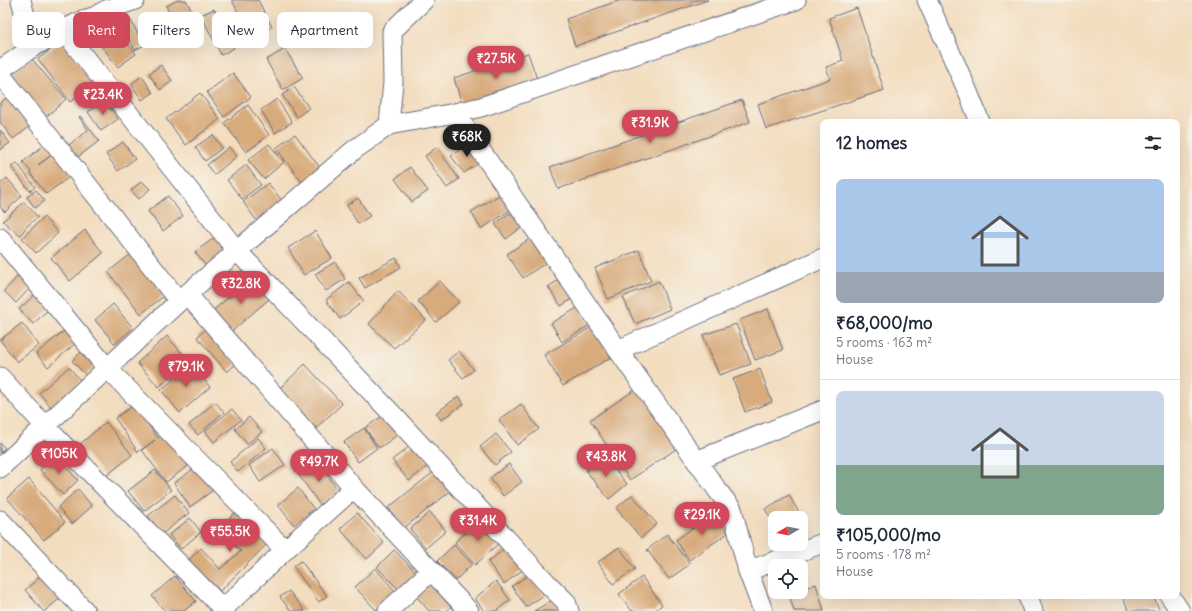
<!DOCTYPE html>
<html lang="en">
<head>
<meta charset="utf-8">
<style>
	:root { --surface:#fff; --page:#f2f2f3; --text:#1f2937; --muted:#747a83; --line:#e0e1e3; --accent:#d1495b }
	body { margin:0; font-family:Delius,sans-serif; background:var(--page); color:var(--text); height:100vh; display:flex; flex-direction:column; font-size:15px; white-space:nowrap }
	* { box-sizing:border-box; margin:0 }
	p { font-size:13px; color:var(--muted) }
	.icon { flex:none; width:22px; height:22px; fill:none; stroke:currentColor; stroke-width:2; stroke-linecap:round; stroke-linejoin:round }
	.map { position:relative; flex:1; overflow:hidden }
	.sheet { position:absolute; left:820px; top:119px; width:360px; height:480px; display:flex; flex-direction:column; background:var(--surface); border-radius:8px; box-shadow:0 4px 16px #0002 }
	.sheet>* { flex:none }
	.banner { position:absolute; left:12px; top:12px; width:380px; height:36px; display:flex; gap:8px }
	.needle { width:26px; rotate:260deg }
	.fabs { position:absolute; left:768px; top:511px; display:grid; gap:8px }
	.fabs a { display:grid; place-items:center; width:40px; height:40px; border-radius:8px; background:var(--surface); box-shadow:0 4px 16px #0002; font-size:20px }
	.price { position:absolute; translate:-50% -34px; padding:0 9px; border-radius:14px; background:var(--accent); color:#fff; font-size:13px; line-height:26px; filter:drop-shadow(0 1px 2px #0008) }
	.price::after { content:''; position:absolute; left:50%; top:24px; width:12px; height:9px; margin-left:-6px; background:inherit; clip-path:polygon(0 0,100% 0,50% 100%) }
	.price.selected { background:#222; color:#fff }
	ul { padding:0; list-style:none }
	li { display:grid; align-content:center; gap:8px; height:212px; padding:0 16px }
	li+li { border-top:1px solid var(--line) }
	li span { display:grid; place-items:center; height:124px; border-radius:8px; color:#555 }
	li>.icon { margin-inline-start:auto }
	span .icon { width:72px; height:72px; fill:#fffc; stroke-width:1 }
	li b { font-size:17px }
	h2 { display:flex; justify-content:space-between; align-items:center; height:48px; padding:0 16px; font-size:17px }
	.pill { padding:0 14px; border-radius:8px; background:var(--surface); box-shadow:0 4px 16px #0002; font-size:14px; line-height:36px }
	.pill.selected { background:var(--accent); color:#fff }
	.map>svg:first-child { display:block }
	.building { fill:#d8ab7d }
	.lines { fill:none; stroke-linecap:round; stroke-linejoin:round }
	.minor-casing { stroke:#676c80; stroke-width:21 }
	.minor { stroke:#fff; stroke-width:19 }
</style>
</head>
<body>
<div class="map">
<svg width="1192" height="611" viewBox="0 0 1192 611">
	<rect width="100%" height="100%" fill="#f7f3e8"/>
	<filter id="ink" filterUnits="userSpaceOnUse"><feTurbulence type="fractalNoise" baseFrequency=".025" numOctaves="2"/><feDisplacementMap in="SourceGraphic" scale="8" xChannelSelector="R" yChannelSelector="G"/><feConvolveMatrix kernelMatrix="1 2 1 2 8 2 1 2 1" color-interpolation-filters="sRGB"/></filter>
	<filter id="wash" filterUnits="userSpaceOnUse"><feTurbulence type="fractalNoise" baseFrequency=".012" numOctaves="4" result="noise"/><feDisplacementMap in="SourceGraphic" scale="16" xChannelSelector="R" yChannelSelector="G"/><feGaussianBlur stdDeviation="0.9" result="paint"/><feColorMatrix in="noise" values="0 0 0 0 0 0 0 0 0 0 0 0 0 0 0 0 0 1.4 0 .05"/><feComposite in="paint" operator="in"/></filter>
	<g filter="url(#wash)">
		<rect width="100%" height="100%" fill="#f3ddbf"/>
		<g id="blocks">
			<g class="building">
				<polygon points="178,0 186,0 197,21 179,31 166,6"/>
				<polygon points="232,0 258,0 272,27 250,37"/>
				<polygon points="621,0 708,0 575,46 566,19"/>
				<polygon points="857,8 884,90 766,129 758,104 830,79 826,67 843,61 829,18"/>
				<polygon points="214,9 234,48 221,55 201,15"/>
				<polygon points="128,15 144,45 135,50 118,20"/>
				<polygon points="113,24 136,54 118,67 95,38"/>
				<polygon points="62,41 94,85 70,102 38,59"/>
				<polygon points="285,49 303,78 283,90 266,60"/>
				<polygon points="528,53 538,82 463,108 454,78"/>
				<polygon points="31,58 66,99 46,117 10,76"/>
				<polygon points="161,65 172,81 160,90 149,74"/>
				<polygon points="233,73 251,97 224,117 207,92"/>
				<polygon points="142,76 153,93 142,100 131,84"/>
				<polygon points="294,87 309,108 297,117 282,95"/>
				<polygon points="200,93 220,119 186,145 166,119"/>
				<polygon points="9,96 32,125 13,139 0,122 0,103"/>
				<polygon points="277,99 292,122 275,133 261,110"/>
				<polygon points="104,100 118,119 101,131 88,112"/>
				<polygon points="742,100 750,122 558,189 550,167"/>
				<polygon points="248,105 269,135 246,152 224,123"/>
				<polygon points="80,116 99,141 74,160 65,148 88,130 79,117"/>
				<polygon points="0,130 10,143 0,150"/>
				<polygon points="295,134 323,172 305,186 276,148"/>
				<polygon points="213,135 222,148 205,161 195,147"/>
				<polygon points="49,141 57,151 38,165 55,153 72,175 46,194 30,173 31,172 23,162"/>
				<polygon points="123,142 135,159 118,171 106,154"/>
				<polygon points="469,143 482,161 464,173 451,156"/>
				<polygon points="269,144 284,162 264,179 248,160"/>
				<polygon points="229,147 237,156 214,175 207,165"/>
				<polygon points="437,147 459,179 447,188 425,156"/>
				<polygon points="17,163 35,187 30,191 11,167"/>
				<polygon points="246,165 261,185 242,199 227,180"/>
				<polygon points="410,167 428,191 412,202 395,179"/>
				<polygon points="7,178 22,196 5,212 0,207 0,184"/>
				<polygon points="142,181 150,189 139,199 131,190"/>
				<polygon points="268,183 283,202 257,221 243,202"/>
				<polygon points="36,190 45,201 35,208 27,197"/>
				<polygon points="501,194 511,210 481,229 471,212"/>
				<polygon points="168,196 183,216 163,231 148,211"/>
				<polygon points="358,198 370,216 358,224 347,205"/>
				<polygon points="24,202 38,217 27,226 20,236 3,221"/>
				<polygon points="510,213 521,228 506,239 495,224"/>
				<polygon points="44,217 58,233 36,253 22,238"/>
				<polygon points="85,230 103,253 70,281 51,258"/>
				<polygon points="315,231 332,258 304,275 288,248"/>
				<polygon points="218,235 229,249 206,266 195,252"/>
				<polygon points="531,238 547,262 523,278 507,254"/>
				<polygon points="639,250 651,281 608,299 595,268"/>
				<polygon points="132,253 165,295 141,314 108,272"/>
				<polygon points="396,258 401,267 365,288 359,278"/>
				<polygon points="335,262 345,279 326,291 315,274"/>
				<polygon points="21,273 33,285 16,303 4,291"/>
				<polygon points="256,274 275,294 226,336 208,315"/>
				<polygon points="563,277 575,297 561,306 548,287"/>
				<polygon points="440,281 459,302 436,322 418,301"/>
				<polygon points="659,281 670,309 635,324 623,297"/>
				<polygon points="349,282 364,301 340,319 326,300"/>
				<polygon points="398,291 426,320 394,348 369,324"/>
				<polygon points="37,293 50,308 33,324 19,309"/>
				<polygon points="113,304 133,328 115,344 95,320"/>
				<polygon points="579,307 590,325 562,342 551,323"/>
				<polygon points="768,309 783,350 755,360 740,320"/>
				<polygon points="22,323 39,345 17,362 0,340"/>
				<polygon points="736,324 751,364 719,375 703,335"/>
				<polygon points="595,325 613,356 563,386 544,355"/>
				<polygon points="206,329 236,364 227,372 197,337"/>
				<polygon points="65,330 76,343 48,367 36,354"/>
				<polygon points="167,336 188,360 159,387 137,363"/>
				<polygon points="84,349 98,363 86,375 72,361"/>
				<polygon points="459,351 474,370 463,378 448,360"/>
				<polygon points="191,364 210,387 180,413 161,390"/>
				<polygon points="305,364 342,404 316,428 280,388"/>
				<polygon points="69,367 81,381 51,407 39,393"/>
				<polygon points="760,369 772,402 745,412 733,379"/>
				<polygon points="639,387 679,447 630,480 590,420"/>
				<polygon points="459,396 464,404 441,420 436,413"/>
				<polygon points="215,402 224,412 198,435 189,425"/>
				<polygon points="521,404 539,429 517,445 499,420"/>
				<polygon points="134,405 158,438 164,433 188,466 166,482 142,450 155,440 138,452 115,418"/>
				<polygon points="232,409 241,420 214,442 205,431"/>
				<polygon points="388,412 402,432 379,448 365,428"/>
				<polygon points="249,417 262,432 247,444 235,429"/>
				<polygon points="106,422 132,455 105,477 79,445"/>
				<polygon points="364,428 377,448 358,462 344,442"/>
				<polygon points="496,434 511,452 495,465 480,447"/>
				<polygon points="258,438 266,448 238,472 230,462"/>
				<polygon points="0,443 5,448 0,453"/>
				<polygon points="414,443 430,464 409,481 392,460"/>
				<polygon points="273,448 285,465 260,482 249,465"/>
				<polygon points="56,456 78,480 63,495 40,470"/>
				<polygon points="604,456 627,484 609,499 586,471"/>
				<polygon points="317,461 339,491 320,505 298,474"/>
				<polygon points="509,464 522,482 503,496 490,478"/>
				<polygon points="199,465 216,488 190,507 174,483"/>
				<polygon points="155,470 171,490 144,511 128,491"/>
				<polygon points="436,470 452,490 404,528 388,508"/>
				<polygon points="29,479 65,522 44,540 7,498"/>
				<polygon points="298,488 314,509 294,525 278,505"/>
				<polygon points="78,489 92,506 72,524 58,507"/>
				<polygon points="175,495 189,513 162,534 148,516"/>
				<polygon points="632,495 657,524 641,538 616,508"/>
				<polygon points="789,495 804,522 801,523 801,518 775,518 775,526 765,509"/>
				<polygon points="235,512 267,544 220,591 188,561 201,548 220,569 241,551 218,532"/>
				<polygon points="430,512 446,531 426,548 410,529"/>
				<polygon points="357,513 384,543 367,559 340,529"/>
				<polygon points="714,513 728,533 689,560 676,540"/>
				<polygon points="190,518 201,532 181,549 169,535"/>
				<polygon points="481,520 500,542 475,565 455,542"/>
				<polygon points="667,534 690,564 669,579 647,550"/>
				<polygon points="454,545 472,564 456,580 437,561"/>
				<polygon points="507,547 524,569 504,584 488,562"/>
				<polygon points="619,547 635,569 613,584 598,562"/>
				<polygon points="394,550 418,574 400,591 377,567"/>
				<polygon points="301,561 327,596 319,602 293,566"/>
				<polygon points="375,568 396,592 376,610 355,587"/>
				<polygon points="46,571 65,594 45,611 43,611 25,590"/>
				<polygon points="530,574 544,595 526,607 512,586"/>
				<polygon points="175,576 196,601 184,611 165,611 152,596"/>
				<polygon points="642,577 662,605 654,611 632,611 619,594"/>
				<polygon points="496,581 510,600 496,611 484,611 475,598"/>
				<polygon points="431,584 451,607 447,611 429,611 417,597"/>
				<polygon points="816,584 824,611 794,611 788,592 801,592 801,589"/>
				<polygon points="289,591 305,611 291,611 280,597"/>
				<polygon points="1122,596 1153,596 1160,611 1129,611"/>
				<polygon points="556,598 564,611 534,611"/>
			</g>
		</g>
	</g>
	<g filter="url(#ink)">
		<use href="#blocks" fill-opacity="0" stroke="#676c80" stroke-width="1"/>
		<g class="lines">
			<defs>
				<g id="minor">
					<polyline points="21,0 33,47"/>
					<polyline points="927,0 968,92 980,122"/>
					<polyline points="63,30 237,251 396,418 546,582 566,602 569,611"/>
					<polyline points="0,70 33,47 63,30 83,20 94,17 106,10 135,0"/>
					<polyline points="0,74 179,301"/>
					<polyline points="455,113 618,350 718,491 732,509 748,571 763,611"/>
					<polyline points="389,125 393,82 392,31 424,0"/>
					<polyline points="0,238 107,368 285,550"/>
					<polyline points="187,294 354,488 469,611"/>
					<polyline points="618,350 823,258"/>
					<polyline points="0,377 45,426 225,611"/>
					<polyline points="696,461 823,410"/>
					<polyline points="0,468 187,294 354,150 389,125 455,113 481,107 796,0"/>
					<polyline points="0,520 85,611"/>
					<polyline points="748,571 823,543"/>
					<polyline points="1028,596 1033,611"/>
					<polyline points="1170,596 1180,611"/>
					<polyline points="223,609 285,550 354,488"/>
					<polyline points="388,611 431,571"/>
				</g>
			</defs>
			<use href="#minor" class="minor-casing"/>
			<use href="#minor" class="minor"/>
		</g>
	</g>
</svg>
<div class="fabs">
<a><svg class="needle" viewBox="-14 -14 28 28"><path d="M0-13l5 13h-10z" fill="#e53935"/><path d="M0 13l5-13h-10z" fill="#747a83"/></svg></a>
<a><svg class="icon" aria-label="locate" viewBox="0 0 24 24"><circle cx="12" cy="12" r="6"/><path d="M12 2v4M12 18v4M2 12h4M18 12h4"/></svg></a>
</div>
<b class="price" style="left:496px;top:80px">₹27.5K</b>
<b class="price" style="left:103px;top:116px">₹23.4K</b>
<b class="price" style="left:650px;top:144px">₹31.9K</b>
<b class="price selected" style="left:467px;top:158px">₹68K</b>
<b class="price" style="left:241px;top:305px">₹32.8K</b>
<b class="price" style="left:186px;top:388px">₹79.1K</b>
<b class="price" style="left:59px;top:475px">₹105K</b>
<b class="price" style="left:606px;top:478px">₹43.8K</b>
<b class="price" style="left:319px;top:483px">₹49.7K</b>
<b class="price" style="left:702px;top:536px">₹29.1K</b>
<b class="price" style="left:478px;top:542px">₹31.4K</b>
<b class="price" style="left:230px;top:553px">₹55.5K</b>
<div class="banner">
<a class="pill">Buy</a>
<a class="pill selected">Rent</a>
<a class="pill">Filters</a>
<a class="pill">New</a>
<a class="pill">Apartment</a>
</div>
<section class="sheet">
<h2>12 homes<svg class="icon" aria-label="filters" viewBox="0 0 24 24"><path d="M4 7h16M4 17h16"/><circle cx="9" cy="7" r="2"/><circle cx="15" cy="17" r="2"/></svg></h2>
<ul>
<li><span style="background:linear-gradient(#a9c7e8 75%,#9aa5b1 0)"><svg class="icon" aria-label="home" viewBox="0 0 24 24"><path d="M3 11l9-7 9 7M6 9v11h12V9"/></svg></span><div><b>₹68,000/mo</b><p>5 rooms · 163 m²</p><p>House</p></div></li>
<li><span style="background:linear-gradient(#c9d6e8 60%,#7fa58c 0)"><svg class="icon" aria-label="home" viewBox="0 0 24 24"><path d="M3 11l9-7 9 7M6 9v11h12V9"/></svg></span><div><b>₹105,000/mo</b><p>5 rooms · 178 m²</p><p>House</p></div></li>
</ul>
</section>
</div>
</body>
</html>
